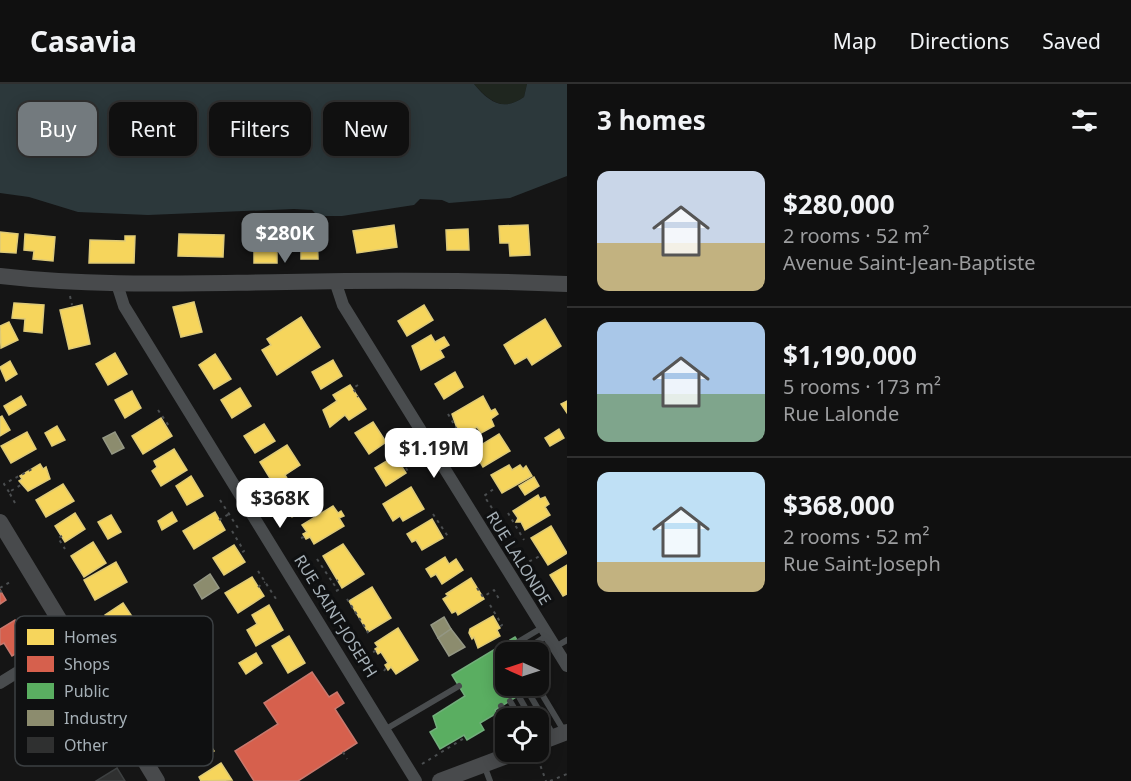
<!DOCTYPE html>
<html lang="en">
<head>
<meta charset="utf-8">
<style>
	:root { --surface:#101010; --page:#1e1e1e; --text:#f1f3f6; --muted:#9c9d9f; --line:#303030; --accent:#737a7e }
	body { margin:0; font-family:"Noto Sans",sans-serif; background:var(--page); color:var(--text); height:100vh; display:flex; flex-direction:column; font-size:22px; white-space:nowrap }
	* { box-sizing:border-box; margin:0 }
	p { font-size:20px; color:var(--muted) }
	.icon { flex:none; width:33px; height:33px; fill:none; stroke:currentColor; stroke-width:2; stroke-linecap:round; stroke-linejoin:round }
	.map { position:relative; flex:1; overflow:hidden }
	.details { display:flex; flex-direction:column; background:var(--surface); width:564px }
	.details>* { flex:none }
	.banner { position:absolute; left:18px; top:18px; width:459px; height:54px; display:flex; gap:12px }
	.needle { width:39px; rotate:273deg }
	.tools { position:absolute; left:495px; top:558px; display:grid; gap:12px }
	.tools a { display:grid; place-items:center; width:54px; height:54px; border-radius:12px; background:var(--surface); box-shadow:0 3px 15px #0003,0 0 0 2px var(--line); font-size:30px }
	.price { position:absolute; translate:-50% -51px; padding:0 14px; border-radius:12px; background:#fff; color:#222; font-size:20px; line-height:39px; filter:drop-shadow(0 2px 3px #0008) }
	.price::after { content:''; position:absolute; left:50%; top:36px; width:18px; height:14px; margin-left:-9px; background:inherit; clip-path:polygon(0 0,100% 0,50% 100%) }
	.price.current { background:var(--accent); color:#fff }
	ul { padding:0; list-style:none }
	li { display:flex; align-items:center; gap:18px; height:150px; padding:0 30px }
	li+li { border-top:2px solid var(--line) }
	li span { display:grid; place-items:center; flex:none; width:168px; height:120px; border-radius:12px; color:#555 }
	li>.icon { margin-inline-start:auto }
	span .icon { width:72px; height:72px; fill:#fffc; stroke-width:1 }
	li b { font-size:26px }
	h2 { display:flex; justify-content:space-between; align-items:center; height:72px; padding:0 30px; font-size:26px }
	.chip { padding:0 21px; border-radius:12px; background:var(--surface); box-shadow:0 3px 15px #0003,0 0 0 2px var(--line); font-size:21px; line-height:54px }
	.chip.current { background:var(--accent); color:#fff }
	header { display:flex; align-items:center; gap:36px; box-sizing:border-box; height:84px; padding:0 30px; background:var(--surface); border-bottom:2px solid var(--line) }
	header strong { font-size:28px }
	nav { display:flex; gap:33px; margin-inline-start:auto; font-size:21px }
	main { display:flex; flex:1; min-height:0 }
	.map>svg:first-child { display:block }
	.green { fill:#1f261f }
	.water { fill:#2c383b }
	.homes { fill:#f6d55c; stroke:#deca77; stroke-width:1.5 }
	.shops { fill:#d6604d; stroke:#c8786d; stroke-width:1.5 }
	.public { fill:#5aae61; stroke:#71af7b; stroke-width:1.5 }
	.industry { fill:#8c8c6e; stroke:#949784; stroke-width:1.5 }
	.building { fill:#2f3030; stroke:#3d4041; stroke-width:1.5 }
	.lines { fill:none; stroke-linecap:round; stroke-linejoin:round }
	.path { stroke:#4b4e50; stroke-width:2; stroke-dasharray:3 4.5; stroke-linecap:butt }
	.lane { stroke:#494c4e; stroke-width:6 }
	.street { stroke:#494c4e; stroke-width:12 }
	.secondary { stroke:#484a4c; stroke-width:16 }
	.labels { text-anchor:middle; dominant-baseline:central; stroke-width:6; stroke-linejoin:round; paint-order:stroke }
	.street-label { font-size:16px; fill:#a6b0b7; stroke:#0f1011 }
	.key { fill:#0f1011; stroke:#3c4043; stroke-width:1.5 }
	.key-label { font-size:16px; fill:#a6b0b7 }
</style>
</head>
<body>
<header>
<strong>Casavia</strong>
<nav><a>Map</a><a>Directions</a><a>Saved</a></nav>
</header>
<main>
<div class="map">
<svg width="567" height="697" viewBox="0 0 567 697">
	<rect width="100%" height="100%" fill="#151515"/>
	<path class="green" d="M474,0H527L524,13C503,28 490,18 474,0Z"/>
	<path class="water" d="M0,0H474C489,18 503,28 524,13L527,0H567V92L510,114L449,119L442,116L420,115L414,121L342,132H318L312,126L294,125L148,131L78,128L29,113L0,109Z"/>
	<g class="homes">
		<polygon points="394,141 397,163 357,169 353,147"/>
		<polygon points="528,141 530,171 510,172 509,159 500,159 499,142"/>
		<polygon points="468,145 469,166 447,166 446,146"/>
		<polygon points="0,148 18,150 16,169 0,168"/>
		<polygon points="317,148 318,175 301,175 301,149"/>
		<polygon points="25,150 55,153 53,177 33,175 34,167 24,166"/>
		<polygon points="179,150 224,151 223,173 178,172"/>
		<rect x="254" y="150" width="23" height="29"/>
		<polygon points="125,152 135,152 134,179 89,179 90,156 125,157"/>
		<polygon points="194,218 202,248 181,253 173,223"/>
		<polygon points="14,219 44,221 42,249 24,247 25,235 12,234"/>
		<polygon points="82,221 90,260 69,265 60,226"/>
		<polygon points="424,221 433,236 407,252 398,237"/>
		<polygon points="301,233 320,263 277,291 262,266 271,261 267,255"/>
		<polygon points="545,235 561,262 532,281 527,273 515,280 504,261"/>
		<polygon points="9,238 18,256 1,264 0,242"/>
		<polygon points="431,251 435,258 444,253 449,261 440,266 444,273 421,286 412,262"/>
		<polygon points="115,269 127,290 108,301 96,280"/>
		<polygon points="215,270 231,295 214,305 199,281"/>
		<polygon points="333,276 342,292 321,305 312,288"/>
		<polygon points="10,277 17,290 6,297 0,283"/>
		<polygon points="455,288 463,303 444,315 435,300"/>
		<polygon points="350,301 366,325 349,336 345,331 330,343 323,326 337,317 333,311"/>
		<polygon points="240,304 251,322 232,334 221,316"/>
		<polygon points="132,307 141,324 125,334 115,316"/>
		<polygon points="21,312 26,321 9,331 4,322"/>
		<polygon points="483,312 491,327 495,325 498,330 491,335 494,342 481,349 477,343 464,351 461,345 458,347 452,330"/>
		<polygon points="567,317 567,329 561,320"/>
		<polygon points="2,332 10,346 0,352 0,333"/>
		<polygon points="161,334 172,352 143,370 132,352"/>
		<polygon points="373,338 386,358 369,370 355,349"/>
		<polygon points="264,340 275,357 255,369 244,352"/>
		<polygon points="57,342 65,356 52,362 45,349"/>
		<polygon points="559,345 564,354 550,362 545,354"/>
		<polygon points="27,348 36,365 11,379 1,362"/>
		<polygon points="499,350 510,367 483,383 473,366"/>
		<polygon points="287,361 300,381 285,391 288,396 276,404 260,378"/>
		<polygon points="174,365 187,386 161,402 152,387 157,383 154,377"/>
		<polygon points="395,372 406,389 386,402 375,384"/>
		<polygon points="40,380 43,385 46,383 50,395 28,407 19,397 22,395 20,392"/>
		<polygon points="509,381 512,386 520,381 523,385 526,382 532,392 502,409 491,391"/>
		<polygon points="191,392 203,412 187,421 176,402"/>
		<polygon points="534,393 539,402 525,411 519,402"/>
		<polygon points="298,398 312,421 292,433 278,410"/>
		<polygon points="63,400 74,417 46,433 36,416"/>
		<polygon points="411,403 424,425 403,437 400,432 393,437 383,420"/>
		<polygon points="538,411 540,415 545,413 549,420 545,423 550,431 525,446 521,438 516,438 518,434 513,427"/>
		<polygon points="333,422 338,429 341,427 344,432 339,434 344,442 314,460 310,453 306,455 303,450 307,448 302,441"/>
		<polygon points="172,428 177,437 162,446 158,437"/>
		<polygon points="215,428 225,446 194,465 183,447"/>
		<polygon points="75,429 85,445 65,458 55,442"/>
		<polygon points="111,431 121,448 108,455 98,438"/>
		<polygon points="432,435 443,454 422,466 416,456 412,458 407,450"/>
		<polygon points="551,442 567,469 548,481 531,454"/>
		<polygon points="93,458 106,479 84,493 71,472"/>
		<polygon points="343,460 364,490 342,504 323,472"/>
		<polygon points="234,461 245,478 224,491 213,474"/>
		<polygon points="445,473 449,480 456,475 463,486 442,500 436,490 431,493 426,485"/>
		<polygon points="116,478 127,498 95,516 84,496"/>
		<polygon points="567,481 567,510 563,512 550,491"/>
		<polygon points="252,493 264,512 238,529 225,509"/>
		<polygon points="471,494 484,515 458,531 456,527 452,529 443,515 448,512 446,510"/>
		<polygon points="372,503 391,534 368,548 349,517"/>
		<polygon points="123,519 133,534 110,549 103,538 107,535 105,531"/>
		<polygon points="269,521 283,546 256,562 247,546 257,540 252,531"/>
		<polygon points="493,532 500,544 497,546 500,552 478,564 474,553 472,555 469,549 470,545"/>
		<polygon points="398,544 418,576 396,590 391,583 388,586 385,581 388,579 381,568 378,570 375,565 378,563 375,559"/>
		<polygon points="289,552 305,579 288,589 272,562"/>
		<polygon points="256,569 262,579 246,590 239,579"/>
		<polygon points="204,651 214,667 194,679 184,663"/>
		<polygon points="221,679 232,696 201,697 199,693"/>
	</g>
	<g class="shops">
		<polygon points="0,506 6,516 0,520"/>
		<polygon points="15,536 30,561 12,572 4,559 0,561 0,545"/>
		<polygon points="312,588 329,613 337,608 344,619 335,625 357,659 298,697 254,697 235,667 278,640 264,619"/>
	</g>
	<g class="public">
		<polygon points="515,553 525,568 506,568 506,602 534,602 495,626 497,629 480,639 484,646 467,656 464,651 440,665 430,648 437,644 433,632 465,612 452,591"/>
		<polygon points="538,577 545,587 538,591"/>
	</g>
	<g class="industry">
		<polygon points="115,348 124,364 112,370 103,354"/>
		<polygon points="210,490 219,504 202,515 194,501"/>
		<polygon points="444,533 451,545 438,554 431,541"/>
		<polygon points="451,545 465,563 449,572 438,554"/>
	</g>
	<polygon class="building" points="117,684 125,697 96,697"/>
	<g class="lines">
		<g class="path">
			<polyline points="70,212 72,221"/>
			<polyline points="358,301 353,304 358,313"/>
			<polyline points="158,326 169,342 167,343"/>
			<polyline points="448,330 463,356"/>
			<polyline points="394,365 409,389"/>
			<polyline points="9,408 4,400 32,385"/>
			<polyline points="220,416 238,444"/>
			<polyline points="15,419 9,408 21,401"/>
			<polyline points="492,424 484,412 495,404"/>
			<polyline points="508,429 524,456"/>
			<polyline points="433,430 449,454"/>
			<polyline points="219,436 229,430"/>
			<polyline points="232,447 244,467 240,470"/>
			<polyline points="62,452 58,454 65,465"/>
			<polyline points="301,454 304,453"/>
			<polyline points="520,467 528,478 540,472"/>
			<polyline points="317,475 333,499"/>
			<polyline points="258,487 278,518"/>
			<polyline points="258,503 265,498"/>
			<polyline points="0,504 10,498"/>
			<polyline points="477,504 483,513 494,506 499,515"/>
			<polyline points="0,506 2,509"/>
			<polyline points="336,507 338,506 333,499 338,496"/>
			<polyline points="347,515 368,548 366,550"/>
			<polyline points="490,521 502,541 499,543"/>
			<polyline points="112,558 119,569 122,567"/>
			<polyline points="373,568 376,567"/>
			<polyline points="384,587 386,584"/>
			<polyline points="343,668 347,675"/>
			<polyline points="538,675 546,697"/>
			<polyline points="422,680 466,653"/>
			<polyline points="550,697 567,690"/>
		</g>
		<g class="lane">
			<polyline points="518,558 543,543"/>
			<polyline points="555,563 567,556"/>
			<polyline points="523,567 548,551"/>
			<polyline points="537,602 564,647"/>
			<polyline points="527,606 554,652"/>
			<polyline points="518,611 531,634"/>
			<polyline points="510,617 520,634"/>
			<polyline points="501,622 508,634"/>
			<polyline points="386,645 459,602"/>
			<polyline points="484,681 490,697"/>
		</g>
		<g class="street">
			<polyline points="335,197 343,221 567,582"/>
			<polyline points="117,200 124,222 416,697"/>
			<polyline points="0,599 71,555"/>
		</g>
		<g class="secondary">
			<path d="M0,192C95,203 190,199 286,198C379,196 473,196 567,200"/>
			<polyline points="0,438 157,697"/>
			<polyline points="538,659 567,648"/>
			<polyline points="440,697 517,668"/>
		</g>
	</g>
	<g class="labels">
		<g class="street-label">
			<text transform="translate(519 474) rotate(58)">RUE LALONDE</text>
			<text transform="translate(336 532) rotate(58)">RUE SAINT-JOSEPH</text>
		</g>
	</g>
	<rect x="15" y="532" width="198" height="150" rx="9" class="key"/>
	<rect x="27" y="545" width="27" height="16" fill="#f6d55c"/>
	<rect x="27" y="572" width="27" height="16" fill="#d6604d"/>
	<rect x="27" y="599" width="27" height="16" fill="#5aae61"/>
	<rect x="27" y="626" width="27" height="16" fill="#8c8c6e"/>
	<rect x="27" y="653" width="27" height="16" fill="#2f3030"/>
	<g class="key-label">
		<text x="64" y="559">Homes</text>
		<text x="64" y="586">Shops</text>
		<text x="64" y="613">Public</text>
		<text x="64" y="640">Industry</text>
		<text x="64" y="667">Other</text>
	</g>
</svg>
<div class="tools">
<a><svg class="needle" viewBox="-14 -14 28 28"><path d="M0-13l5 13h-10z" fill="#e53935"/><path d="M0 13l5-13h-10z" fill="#9c9d9f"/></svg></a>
<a><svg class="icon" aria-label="locate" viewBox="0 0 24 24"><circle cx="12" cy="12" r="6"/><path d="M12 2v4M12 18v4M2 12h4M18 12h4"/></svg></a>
</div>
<b class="price current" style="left:285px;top:180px">$280K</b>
<b class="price" style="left:434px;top:395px">$1.19M</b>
<b class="price" style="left:280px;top:445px">$368K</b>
<div class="banner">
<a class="chip current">Buy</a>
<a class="chip">Rent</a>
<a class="chip">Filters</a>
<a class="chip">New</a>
</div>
</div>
<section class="details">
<h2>3 homes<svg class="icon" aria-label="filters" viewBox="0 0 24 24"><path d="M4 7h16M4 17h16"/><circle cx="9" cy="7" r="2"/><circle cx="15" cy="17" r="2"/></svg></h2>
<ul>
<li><span style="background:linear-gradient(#c9d6e8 60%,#c2b280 0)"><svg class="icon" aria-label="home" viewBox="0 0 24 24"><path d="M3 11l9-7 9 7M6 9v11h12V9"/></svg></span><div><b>$280,000</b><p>2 rooms · 52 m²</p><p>Avenue Saint-Jean-Baptiste</p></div></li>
<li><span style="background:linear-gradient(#a9c7e8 60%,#7fa58c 0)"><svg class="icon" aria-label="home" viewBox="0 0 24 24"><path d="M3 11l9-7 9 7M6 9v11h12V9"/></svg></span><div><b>$1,190,000</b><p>5 rooms · 173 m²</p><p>Rue Lalonde</p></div></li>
<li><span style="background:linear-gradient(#bfe0f5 75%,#c2b280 0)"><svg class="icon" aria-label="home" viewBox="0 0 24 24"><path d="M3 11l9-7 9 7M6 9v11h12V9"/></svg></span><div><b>$368,000</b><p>2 rooms · 52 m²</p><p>Rue Saint-Joseph</p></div></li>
</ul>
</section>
</main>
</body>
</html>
